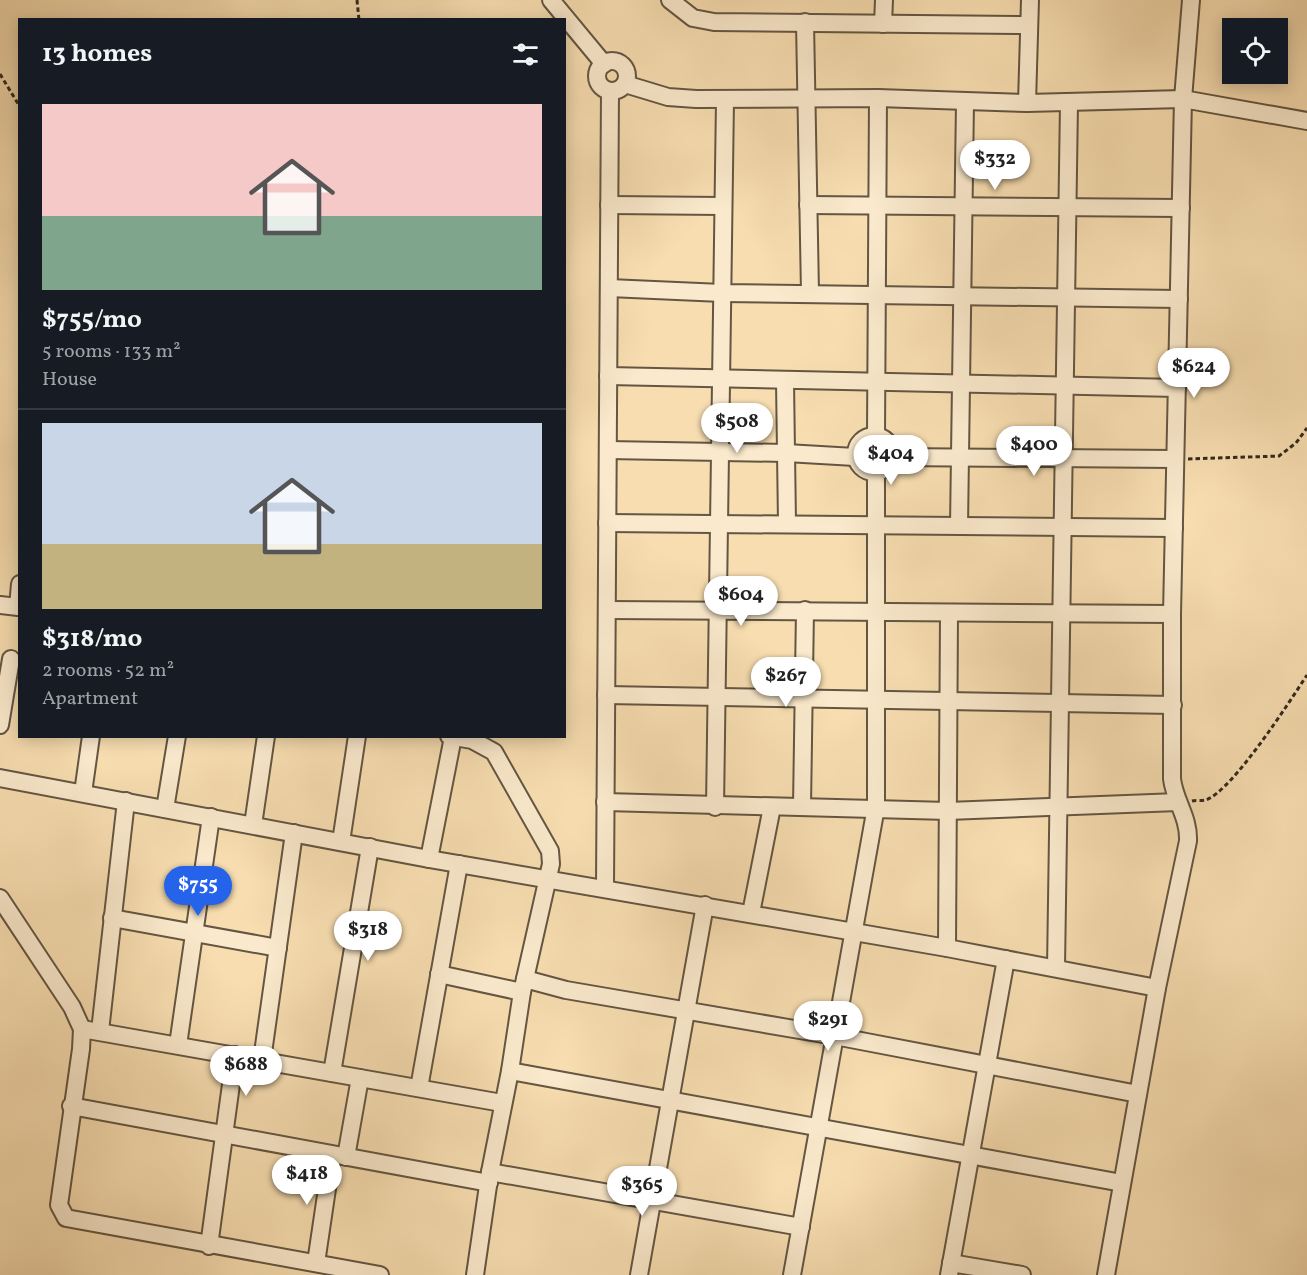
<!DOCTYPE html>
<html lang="en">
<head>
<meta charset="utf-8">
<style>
	:root { --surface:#171b24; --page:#242831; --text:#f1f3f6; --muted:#9ea1a6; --line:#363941; --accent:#2563eb }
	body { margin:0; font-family:Vollkorn,serif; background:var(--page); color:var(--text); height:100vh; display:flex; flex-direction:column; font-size:22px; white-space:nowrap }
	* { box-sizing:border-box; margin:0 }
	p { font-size:20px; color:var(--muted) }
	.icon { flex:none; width:33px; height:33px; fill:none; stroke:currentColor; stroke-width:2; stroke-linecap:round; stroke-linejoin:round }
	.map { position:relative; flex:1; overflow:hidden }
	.panel { position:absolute; left:18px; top:18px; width:548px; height:720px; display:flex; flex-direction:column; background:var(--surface); border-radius:0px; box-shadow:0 3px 15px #0003 }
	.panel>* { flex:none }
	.fabs { position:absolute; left:1222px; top:18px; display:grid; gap:12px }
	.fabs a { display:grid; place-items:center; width:66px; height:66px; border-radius:0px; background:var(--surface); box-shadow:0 3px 15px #0003; font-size:30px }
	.price { position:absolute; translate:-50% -51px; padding:0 14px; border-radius:21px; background:#fff; color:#222; font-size:20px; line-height:39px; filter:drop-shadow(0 2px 3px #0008) }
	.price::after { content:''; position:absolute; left:50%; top:36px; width:18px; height:14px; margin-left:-9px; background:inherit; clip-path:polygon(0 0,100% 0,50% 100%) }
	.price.active { background:var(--accent); color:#fff }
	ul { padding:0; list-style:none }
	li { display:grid; align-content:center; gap:12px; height:318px; padding:0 24px }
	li+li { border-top:2px solid var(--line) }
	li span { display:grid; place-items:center; height:186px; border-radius:0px; color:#555 }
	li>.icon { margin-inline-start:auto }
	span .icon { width:108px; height:108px; fill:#fffc; stroke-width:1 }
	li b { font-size:26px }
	h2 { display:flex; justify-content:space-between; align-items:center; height:72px; padding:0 24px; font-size:26px }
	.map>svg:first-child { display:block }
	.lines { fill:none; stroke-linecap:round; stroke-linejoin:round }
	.street-casing { stroke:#635642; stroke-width:20 }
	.path { stroke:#32291d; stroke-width:3; stroke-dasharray:4.5 3; stroke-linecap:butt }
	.street { stroke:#fae9cc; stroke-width:16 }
</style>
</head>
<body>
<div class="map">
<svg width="1307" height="1275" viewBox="0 0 1307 1275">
	<rect width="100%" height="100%" fill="#f7ddb0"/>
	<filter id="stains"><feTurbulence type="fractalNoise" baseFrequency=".00333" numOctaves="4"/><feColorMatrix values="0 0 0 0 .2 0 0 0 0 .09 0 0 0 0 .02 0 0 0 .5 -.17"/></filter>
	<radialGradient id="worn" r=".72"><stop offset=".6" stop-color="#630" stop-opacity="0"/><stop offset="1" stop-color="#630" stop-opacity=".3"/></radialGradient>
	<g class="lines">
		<defs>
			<g id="street">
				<polyline points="551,0 604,64"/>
				<polyline points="670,0 693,18 714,22 1029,25"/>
				<polyline points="1030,0 1027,103 1183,99 1307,121"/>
				<polyline points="805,22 810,293"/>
				<polyline points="883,24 884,0"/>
				<circle cx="612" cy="76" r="15"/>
				<polyline points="625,84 668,97 696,99 878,98 1027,103"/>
				<polyline points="609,205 723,206"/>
				<polyline points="808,205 1181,208"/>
				<polyline points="609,288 722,293 1179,299"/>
				<polyline points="608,376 1177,388"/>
				<polyline points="785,381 787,523"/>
				<polyline points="876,435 878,98"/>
				<circle cx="874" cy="454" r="18"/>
				<polyline points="608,450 786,453 855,457"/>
				<polyline points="893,457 1175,459"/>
				<polyline points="607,523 1174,528"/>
				<polyline points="959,526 965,102"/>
				<polyline points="0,605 18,607 20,584"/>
				<polyline points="607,610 1172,614"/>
				<polyline points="606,695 1173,705"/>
				<polyline points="0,725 11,659"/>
				<polyline points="449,736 472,740 494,752 550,851 551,864 522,992 510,1071 490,1172 475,1275"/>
				<polyline points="0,778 429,859 947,948 1157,988"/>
				<polyline points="83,793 91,736"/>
				<polyline points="605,802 948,811 1178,802"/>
				<polyline points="802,806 805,610"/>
				<polyline points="715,807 725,100"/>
				<polyline points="165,809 177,736"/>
				<polyline points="253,825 266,736"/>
				<polyline points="341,842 357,736"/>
				<polyline points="429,859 453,737"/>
				<polyline points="605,888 610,91"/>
				<polyline points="0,898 72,1007 82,1029 81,1049 59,1205 66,1218 380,1275"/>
				<polyline points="751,913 772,807"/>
				<polyline points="112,918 278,948"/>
				<polyline points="947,948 949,614"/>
				<polyline points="1056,968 1069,103"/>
				<polyline points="439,974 522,992"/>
				<polyline points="525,979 566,990 835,1036 1138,1094"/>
				<polyline points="82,1029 502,1103"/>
				<polyline points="100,1031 126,801"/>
				<polyline points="178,1045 211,817"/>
				<polyline points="262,1060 294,833"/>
				<polyline points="510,1071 1122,1183"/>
				<polyline points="332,1073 370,847"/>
				<polyline points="419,1088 459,864"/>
				<polyline points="71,1106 489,1183"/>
				<polyline points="346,1157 360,1078"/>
				<polyline points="490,1172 801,1227"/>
				<polyline points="209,1246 235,1055"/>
				<polyline points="316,1263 332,1155"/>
				<polyline points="951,1263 1022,1275"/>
				<polyline points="639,1275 705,905"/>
				<polyline points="792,1275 876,807 876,473"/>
				<polyline points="949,1275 1006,959"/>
				<path d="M1106,1275L1157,988L1188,841C1189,817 1175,802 1172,779V614L1183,99L1191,0"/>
			</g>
		</defs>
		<use href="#street" class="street-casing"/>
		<g class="path">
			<polyline points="357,0 359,20"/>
			<polyline points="0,74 20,107"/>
			<polyline points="1188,459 1279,456 1296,443 1307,428"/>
			<path d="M1192,801C1196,800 1202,801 1206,800C1233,790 1290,701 1307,675"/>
		</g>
		<use href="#street" class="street"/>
	</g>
	<rect width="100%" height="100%" filter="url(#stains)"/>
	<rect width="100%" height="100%" fill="url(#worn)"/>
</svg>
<div class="fabs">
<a><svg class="icon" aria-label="locate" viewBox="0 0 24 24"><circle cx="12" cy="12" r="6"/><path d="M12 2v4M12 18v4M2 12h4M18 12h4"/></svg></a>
</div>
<b class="price" style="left:995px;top:191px">$332</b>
<b class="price" style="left:1194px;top:399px">$624</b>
<b class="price" style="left:737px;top:454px">$508</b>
<b class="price" style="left:1034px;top:477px">$400</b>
<b class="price" style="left:891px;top:486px">$404</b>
<b class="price" style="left:741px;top:627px">$604</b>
<b class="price" style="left:786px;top:708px">$267</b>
<b class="price active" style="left:198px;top:917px">$755</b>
<b class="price" style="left:368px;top:962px">$318</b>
<b class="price" style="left:828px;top:1052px">$291</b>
<b class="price" style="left:246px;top:1097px">$688</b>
<b class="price" style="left:307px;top:1206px">$418</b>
<b class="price" style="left:642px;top:1217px">$365</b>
<section class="panel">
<h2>13 homes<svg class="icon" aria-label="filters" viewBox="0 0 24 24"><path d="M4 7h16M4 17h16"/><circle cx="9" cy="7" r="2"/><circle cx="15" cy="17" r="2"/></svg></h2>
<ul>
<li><span style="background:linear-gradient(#f6c9c9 60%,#7fa58c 0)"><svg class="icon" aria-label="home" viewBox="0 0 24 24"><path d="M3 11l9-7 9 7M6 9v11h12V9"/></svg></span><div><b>$755/mo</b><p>5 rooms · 133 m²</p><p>House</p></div></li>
<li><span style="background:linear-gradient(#c9d6e8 65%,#c2b280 0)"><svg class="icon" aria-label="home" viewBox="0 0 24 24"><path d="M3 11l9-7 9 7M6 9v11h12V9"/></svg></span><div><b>$318/mo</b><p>2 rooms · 52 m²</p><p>Apartment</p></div></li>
</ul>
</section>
</div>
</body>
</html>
